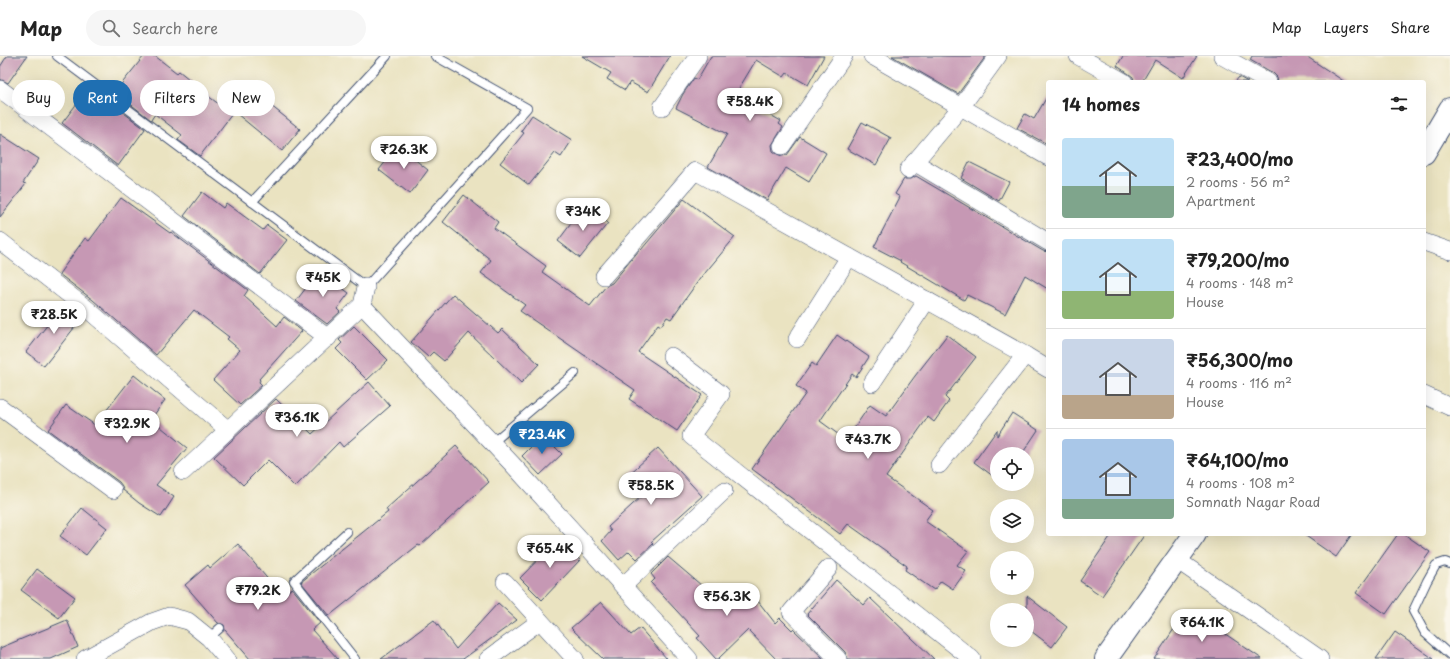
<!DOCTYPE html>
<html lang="en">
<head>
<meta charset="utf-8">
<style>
	:root { --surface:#fff; --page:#f6f6f6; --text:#222; --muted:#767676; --line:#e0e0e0; --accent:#1f6fb2 }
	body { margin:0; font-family:"Playpen Sans",sans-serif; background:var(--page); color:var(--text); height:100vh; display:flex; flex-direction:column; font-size:15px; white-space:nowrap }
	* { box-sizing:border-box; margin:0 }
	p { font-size:13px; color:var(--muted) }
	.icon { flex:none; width:22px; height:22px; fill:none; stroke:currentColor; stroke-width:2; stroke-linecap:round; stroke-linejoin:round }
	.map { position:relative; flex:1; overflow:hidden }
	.drawer { position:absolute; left:1046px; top:24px; width:380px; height:456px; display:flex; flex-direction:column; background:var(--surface); border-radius:4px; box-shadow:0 4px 16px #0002 }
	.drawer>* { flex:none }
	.guide { position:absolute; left:12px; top:24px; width:380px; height:36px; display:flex; gap:8px }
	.tools { position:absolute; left:990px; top:391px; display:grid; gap:8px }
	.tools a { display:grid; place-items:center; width:44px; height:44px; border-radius:50%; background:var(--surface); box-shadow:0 4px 16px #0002; font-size:20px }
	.price { position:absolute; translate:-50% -34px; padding:0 9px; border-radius:14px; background:#fff; color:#222; font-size:13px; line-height:26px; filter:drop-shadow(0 1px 2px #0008) }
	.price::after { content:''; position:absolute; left:50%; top:24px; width:12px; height:9px; margin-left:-6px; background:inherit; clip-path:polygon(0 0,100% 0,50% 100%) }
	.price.selected { background:var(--accent); color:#fff }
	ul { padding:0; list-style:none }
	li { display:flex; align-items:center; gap:12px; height:100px; padding:0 16px }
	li+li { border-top:1px solid var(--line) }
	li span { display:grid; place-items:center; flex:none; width:112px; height:80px; border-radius:4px; color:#555 }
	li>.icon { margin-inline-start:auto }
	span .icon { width:48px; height:48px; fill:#fffc; stroke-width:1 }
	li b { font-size:17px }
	h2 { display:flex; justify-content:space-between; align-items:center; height:48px; padding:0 16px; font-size:17px }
	.pill { padding:0 14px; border-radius:18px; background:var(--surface); box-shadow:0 4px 16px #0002; font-size:14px; line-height:36px }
	.pill.selected { background:var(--accent); color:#fff }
	header { display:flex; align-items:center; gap:24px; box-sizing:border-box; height:56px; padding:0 20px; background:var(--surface); border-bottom:1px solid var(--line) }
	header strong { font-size:19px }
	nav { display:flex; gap:22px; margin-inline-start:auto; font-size:14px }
	.search { width:280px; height:36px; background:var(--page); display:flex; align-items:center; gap:10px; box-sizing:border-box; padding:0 14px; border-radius:22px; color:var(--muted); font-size:15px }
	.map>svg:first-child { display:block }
	.building { fill:#c698b4 }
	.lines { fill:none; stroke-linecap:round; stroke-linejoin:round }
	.lane-casing { stroke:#3a4a6d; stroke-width:10 }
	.street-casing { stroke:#3a4a6d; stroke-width:18 }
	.secondary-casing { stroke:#3a4a6d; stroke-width:24 }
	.lane { stroke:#fff; stroke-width:8 }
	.street { stroke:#fff; stroke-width:17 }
	.secondary { stroke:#fff; stroke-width:22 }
</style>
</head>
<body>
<header>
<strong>Map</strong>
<div class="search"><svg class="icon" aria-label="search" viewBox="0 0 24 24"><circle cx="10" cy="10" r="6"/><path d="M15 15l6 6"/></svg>Search here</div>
<nav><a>Map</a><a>Layers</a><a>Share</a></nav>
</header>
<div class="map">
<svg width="1450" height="603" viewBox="0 0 1450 603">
	<rect width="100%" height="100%" fill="#fbf7ec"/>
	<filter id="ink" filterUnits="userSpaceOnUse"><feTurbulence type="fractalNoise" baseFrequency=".025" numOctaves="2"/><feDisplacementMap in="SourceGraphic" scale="8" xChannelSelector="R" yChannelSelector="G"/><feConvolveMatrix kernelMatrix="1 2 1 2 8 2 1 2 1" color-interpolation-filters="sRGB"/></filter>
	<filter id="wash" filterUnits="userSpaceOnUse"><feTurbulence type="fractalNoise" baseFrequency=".012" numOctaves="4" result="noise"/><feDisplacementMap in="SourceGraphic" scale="16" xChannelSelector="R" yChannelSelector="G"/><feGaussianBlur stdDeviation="0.9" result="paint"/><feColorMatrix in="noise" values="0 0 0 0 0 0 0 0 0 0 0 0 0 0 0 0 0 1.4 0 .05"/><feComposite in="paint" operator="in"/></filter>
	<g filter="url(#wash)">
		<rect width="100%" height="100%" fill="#eae3c1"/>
		<g id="blocks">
			<g class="building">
				<polygon points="7,0 27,0 8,27 0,23 0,11"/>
				<polygon points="144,0 155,0 177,17 179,15 209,39 208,40 232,58 200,100 178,84 182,79 155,58 151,64 115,36"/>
				<polygon points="582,0 670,0 648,36 630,26 625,34 607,23 611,17"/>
				<polygon points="711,0 824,0 808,29 787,17 784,21 756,4 735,39 781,65 779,68 783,71 772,89 773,95 777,98 782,100 787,99 800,81 826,97 809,126 786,112 767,144 708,111 727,78 676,52 683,38 694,22 697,24"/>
				<polygon points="892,0 986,0 958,38"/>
				<polygon points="1123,0 1197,0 1183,22 1155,4 1142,26 1134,26 1133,21 1129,18 1117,10"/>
				<polygon points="1252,0 1306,0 1345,26 1278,26 1277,21 1273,17 1250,4"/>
				<polygon points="1239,21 1248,26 1235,26"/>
				<polygon points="88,33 107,47 108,45 145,73 118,110 62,67"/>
				<polygon points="255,37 300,73 282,95 237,58"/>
				<polygon points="1048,39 1048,82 1045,87 1017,72 1025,58 1034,63"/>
				<polygon points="532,59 572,84 561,101 555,97 529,129 500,107 524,77 521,75"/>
				<polygon points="862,66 891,82 876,109 847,93"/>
				<polygon points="0,78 39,103 23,127 26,128 0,161"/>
				<polygon points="398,90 428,114 410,138 379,114"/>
				<polygon points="969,106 1009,126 999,145 961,122"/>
				<polygon points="916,120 1043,195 1048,196 1048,233 1025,219 1005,258 967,239 964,244 900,206 901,205 874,191 900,141 895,138 904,123 911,123"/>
				<polygon points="202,136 223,152 226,147 263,174 267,169 287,184 260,218 184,160"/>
				<polygon points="464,139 498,166 494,172 546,210 542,216 590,250 606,230 612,227 640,193 641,194 684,143 735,181 705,217 704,217 671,263 667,261 661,270 658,268 638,296 702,339 677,375 629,343 635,334 520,255 525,249 481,217 491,204 443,166"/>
				<polygon points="121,142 170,177 171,176 248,234 244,240 277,270 284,261 302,275 259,323 260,324 259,326 262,329 240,349 213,324 240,294 227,283 229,281 194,254 156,299 93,244 59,218 85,182 89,185"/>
				<polygon points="585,149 608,167 580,202 558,185"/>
				<polygon points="319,215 349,237 337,253 340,256 327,268 296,245"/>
				<polygon points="453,238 498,277 502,273 539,308 521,327 469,277 444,305 433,296 428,301 411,286"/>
				<polygon points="64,248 82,262 44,310 26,296"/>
				<polygon points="354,270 388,304 367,324 336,293 342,287 339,284"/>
				<polygon points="837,279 869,301 856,321 852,318 820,365 846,384 870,349 886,360 915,320 947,279 976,301 945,341 949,345 934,366 928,361 886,421 933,454 925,465 968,495 957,509 966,515 953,533 941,525 934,534 905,514 907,510 848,468 840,478 752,413 806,337 796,330 812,307 816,310"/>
				<polygon points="134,319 165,344 151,363 187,392 156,429 174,441 161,461 139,447 123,434 122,430 119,426 48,374 66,349 95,369"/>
				<polygon points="369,326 390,350 343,391 339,386 295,431 268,404 243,429 214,401 276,343 312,378"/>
				<polygon points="1012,357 1038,374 1022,398 997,398 997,423 974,406 997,374 997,380"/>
				<polygon points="543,379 562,398 540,419 522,400"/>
				<polygon points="456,390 489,426 420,490 418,489 329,560 301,526 388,456 386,453"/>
				<polygon points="658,392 702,440 651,486 653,488 637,503 629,495 619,504 602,485 611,475 608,471 644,438 627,420"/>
				<polygon points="82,452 107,472 86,499 60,480"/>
				<polygon points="1112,478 1145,478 1102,540 1080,525"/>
				<polygon points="1303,478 1352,478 1336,501"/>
				<polygon points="1398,478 1404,478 1430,496 1386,558 1356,537"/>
				<polygon points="558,483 580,504 542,544 520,522"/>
				<polygon points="238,488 282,540 292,532 320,567 312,574 338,603 250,603 225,574 224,569 218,567 185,529 208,509 210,512"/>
				<polygon points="668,501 728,552 741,539 754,540 775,567 780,562 792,574 793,573 824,603 776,603 748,574 718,603 716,603 697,582 700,580 651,527 655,523 651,518"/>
				<polygon points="37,513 75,541 59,562 21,534"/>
				<polygon points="836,524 864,549 870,542 934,603 848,603 845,596 807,558"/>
				<polygon points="1027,540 1067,571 1052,591 1027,572"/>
				<polygon points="601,546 631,579 640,572 667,603 603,603 571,572"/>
				<polygon points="498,547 517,564 463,603 381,603 434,564 456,593"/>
				<polygon points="1196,558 1262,603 1154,603 1180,564 1188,570"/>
				<polygon points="67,564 78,591 51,603 0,603 0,592"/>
				<polygon points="1395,576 1434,603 1376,603"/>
			</g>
		</g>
	</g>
	<g filter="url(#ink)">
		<use href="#blocks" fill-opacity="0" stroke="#3a4a6d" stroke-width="1"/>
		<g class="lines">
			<defs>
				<g id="lane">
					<polyline points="57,0 366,231 527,52 435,0"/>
					<polyline points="252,146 387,0"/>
					<polyline points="492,387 575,317"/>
					<polyline points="347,476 294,525 355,603"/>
					<polyline points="1450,508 1445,506 1436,509 1427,525 1413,555 1425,577 1450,599"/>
					<polyline points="209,582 220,572"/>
				</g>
				<g id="street">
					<polyline points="872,0 1048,101"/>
					<polyline points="1078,0 1124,26"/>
					<polyline points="1222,0 1268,26"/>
					<polyline points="0,33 328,282"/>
					<polyline points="662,51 698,0"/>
					<polyline points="782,90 844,0"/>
					<polyline points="914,106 1048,186"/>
					<polyline points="908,114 961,51 998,0"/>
					<polyline points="0,185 86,252 228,374"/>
					<polyline points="1424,186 1450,195"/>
					<polyline points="604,220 695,115 1025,299 1048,313"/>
					<polyline points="362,249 514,410 689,603"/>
					<polyline points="797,283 849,201"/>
					<polyline points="671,300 721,338 691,380 972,603"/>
					<polyline points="872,327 927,244"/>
					<polyline points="1424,339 1450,351"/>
					<polyline points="0,351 113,434"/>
					<polyline points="939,409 1025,299"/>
					<polyline points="183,416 362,249 366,231"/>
					<polyline points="1177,504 1320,603"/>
					<polyline points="829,512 791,556 838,603"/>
					<polyline points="505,526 575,603"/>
					<polyline points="623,530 724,435"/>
					<polyline points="85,603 152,566 169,560 188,565 209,582 227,603"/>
					<polyline points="488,603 540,565"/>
				</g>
				<g id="secondary">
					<polyline points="1424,97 1450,53"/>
					<polyline points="1106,603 1195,478"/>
				</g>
			</defs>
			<use href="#lane" class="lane-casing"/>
			<use href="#street" class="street-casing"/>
			<use href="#secondary" class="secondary-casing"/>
			<use href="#lane" class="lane"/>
			<use href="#street" class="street"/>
			<use href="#secondary" class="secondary"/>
		</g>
	</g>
</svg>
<div class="tools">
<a><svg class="icon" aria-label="locate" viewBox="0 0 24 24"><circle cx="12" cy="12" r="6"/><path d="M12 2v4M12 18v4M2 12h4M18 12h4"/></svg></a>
<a><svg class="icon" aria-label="layers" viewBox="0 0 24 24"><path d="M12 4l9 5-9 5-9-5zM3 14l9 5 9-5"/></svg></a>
<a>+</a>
<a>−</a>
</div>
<b class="price" style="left:750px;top:66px">₹58.4K</b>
<b class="price" style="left:404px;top:114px">₹26.3K</b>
<b class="price" style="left:583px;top:176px">₹34K</b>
<b class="price" style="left:323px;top:242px">₹45K</b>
<b class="price" style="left:54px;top:279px">₹28.5K</b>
<b class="price" style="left:297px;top:382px">₹36.1K</b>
<b class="price" style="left:127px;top:388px">₹32.9K</b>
<b class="price selected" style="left:542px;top:399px">₹23.4K</b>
<b class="price" style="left:868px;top:404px">₹43.7K</b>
<b class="price" style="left:651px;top:450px">₹58.5K</b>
<b class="price" style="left:550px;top:513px">₹65.4K</b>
<b class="price" style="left:258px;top:555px">₹79.2K</b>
<b class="price" style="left:727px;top:561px">₹56.3K</b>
<b class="price" style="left:1202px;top:587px">₹64.1K</b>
<div class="guide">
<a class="pill">Buy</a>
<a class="pill selected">Rent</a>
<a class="pill">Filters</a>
<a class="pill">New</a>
</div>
<section class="drawer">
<h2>14 homes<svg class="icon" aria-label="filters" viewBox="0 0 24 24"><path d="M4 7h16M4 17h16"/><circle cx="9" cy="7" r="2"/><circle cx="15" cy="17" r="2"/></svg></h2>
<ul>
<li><span style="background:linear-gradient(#bfe0f5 60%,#7fa58c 0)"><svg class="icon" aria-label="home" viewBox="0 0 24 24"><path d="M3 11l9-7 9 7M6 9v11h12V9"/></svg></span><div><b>₹23,400/mo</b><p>2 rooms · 56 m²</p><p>Apartment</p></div></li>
<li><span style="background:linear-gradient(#bfe0f5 65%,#8fb573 0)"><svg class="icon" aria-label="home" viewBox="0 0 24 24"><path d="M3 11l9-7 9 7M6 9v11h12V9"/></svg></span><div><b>₹79,200/mo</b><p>4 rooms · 148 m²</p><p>House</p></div></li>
<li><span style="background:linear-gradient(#c9d6e8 70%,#b9a48a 0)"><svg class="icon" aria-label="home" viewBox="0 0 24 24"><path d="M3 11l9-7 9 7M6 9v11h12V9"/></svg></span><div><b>₹56,300/mo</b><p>4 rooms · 116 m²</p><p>House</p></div></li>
<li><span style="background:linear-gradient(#a9c7e8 75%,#7fa58c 0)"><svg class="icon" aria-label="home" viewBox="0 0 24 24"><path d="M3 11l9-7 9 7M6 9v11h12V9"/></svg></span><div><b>₹64,100/mo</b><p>4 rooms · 108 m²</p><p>Somnath Nagar Road</p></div></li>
</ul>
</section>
</div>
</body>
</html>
